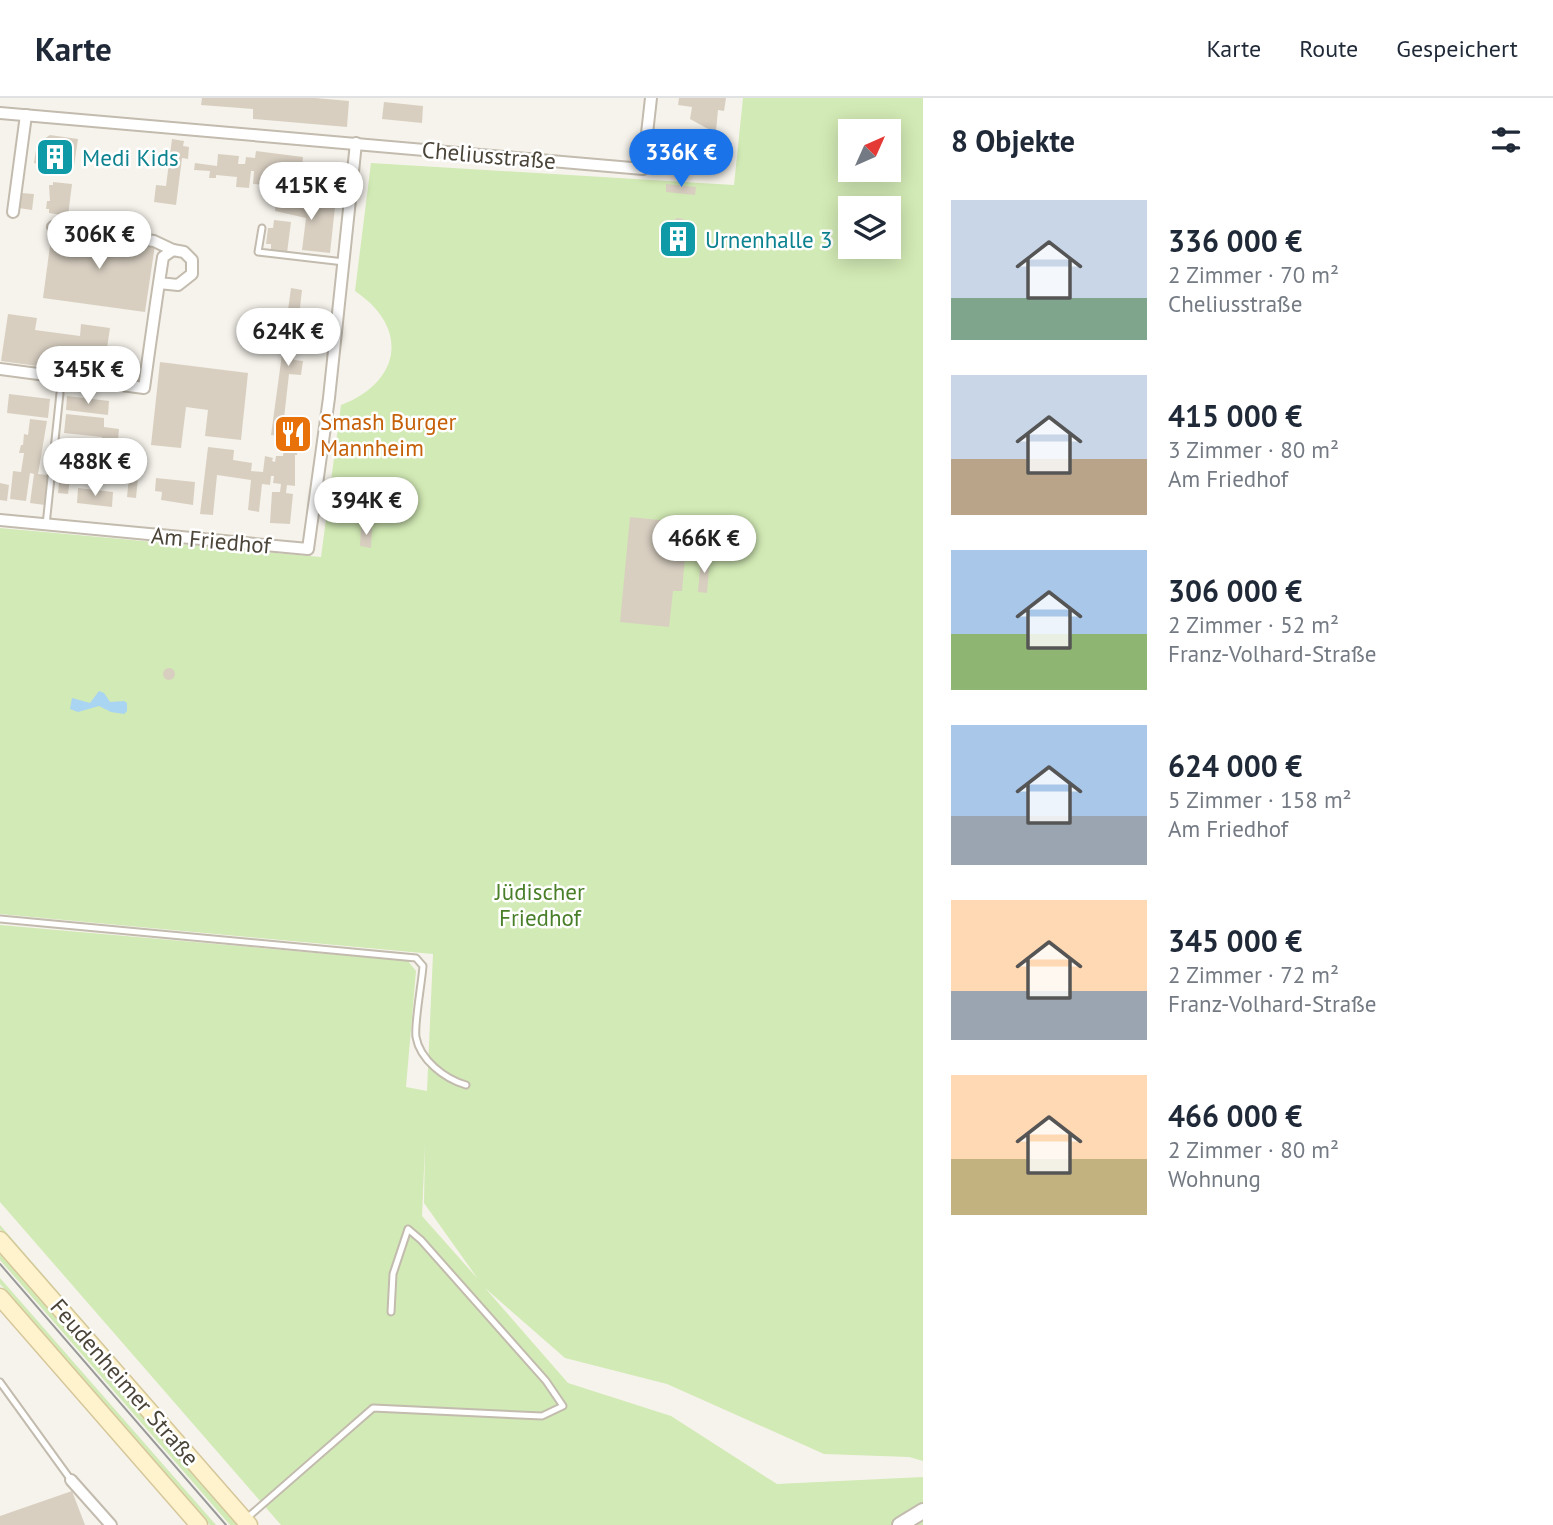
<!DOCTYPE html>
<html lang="de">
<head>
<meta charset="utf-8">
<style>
	:root { --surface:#fff; --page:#f2f2f3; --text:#1f2937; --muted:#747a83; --line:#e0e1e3; --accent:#1a73e8 }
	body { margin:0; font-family:"PT Sans",sans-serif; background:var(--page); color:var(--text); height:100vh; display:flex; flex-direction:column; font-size:26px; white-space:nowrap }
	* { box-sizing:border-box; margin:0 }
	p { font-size:23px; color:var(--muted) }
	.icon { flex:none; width:38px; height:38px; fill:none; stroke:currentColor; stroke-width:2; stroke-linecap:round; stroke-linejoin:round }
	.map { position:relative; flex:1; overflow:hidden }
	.drawer { display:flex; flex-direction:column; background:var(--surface); width:630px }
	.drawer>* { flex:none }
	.needle { width:46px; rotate:45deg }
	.buttons { position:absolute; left:838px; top:21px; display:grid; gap:14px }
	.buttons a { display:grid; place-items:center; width:63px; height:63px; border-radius:0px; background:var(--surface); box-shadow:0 4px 18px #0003; font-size:35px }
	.price { position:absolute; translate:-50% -60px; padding:0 16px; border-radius:24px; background:#fff; color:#222; font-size:23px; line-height:46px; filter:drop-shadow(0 2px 4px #0008) }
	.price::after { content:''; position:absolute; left:50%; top:42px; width:21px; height:16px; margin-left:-10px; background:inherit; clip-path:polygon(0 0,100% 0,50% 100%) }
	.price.on { background:var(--accent); color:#fff }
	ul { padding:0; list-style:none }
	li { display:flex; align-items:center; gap:21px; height:175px; padding:0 28px }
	li span { display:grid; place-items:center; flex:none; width:196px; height:140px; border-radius:0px; color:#555 }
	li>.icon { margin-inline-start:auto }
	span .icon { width:84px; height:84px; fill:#fffc; stroke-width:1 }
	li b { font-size:30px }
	h2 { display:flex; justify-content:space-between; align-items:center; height:84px; padding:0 28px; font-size:30px }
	header { display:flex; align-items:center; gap:42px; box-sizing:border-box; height:98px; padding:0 35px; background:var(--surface); border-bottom:2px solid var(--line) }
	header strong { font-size:33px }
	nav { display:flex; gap:38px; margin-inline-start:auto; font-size:24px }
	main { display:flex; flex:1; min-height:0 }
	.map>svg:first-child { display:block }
	.green { fill:#d2eab5; fill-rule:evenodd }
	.water { fill:#a9d4f2 }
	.building { fill:#d8cfc1 }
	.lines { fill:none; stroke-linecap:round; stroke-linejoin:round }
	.service-casing { stroke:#c2bbae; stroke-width:9 }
	.minor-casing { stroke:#c2bbae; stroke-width:14 }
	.tertiary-casing { stroke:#c2bbae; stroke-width:18 }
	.secondary-casing { stroke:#d6c79b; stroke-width:19 }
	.service { stroke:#fff; stroke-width:5 }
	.minor { stroke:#fff; stroke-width:10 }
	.tertiary { stroke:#fff; stroke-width:14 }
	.secondary { stroke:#fff3cd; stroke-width:16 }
	.tram { stroke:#9a9a9a; stroke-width:2 }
	.labels { text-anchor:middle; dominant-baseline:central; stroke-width:5; stroke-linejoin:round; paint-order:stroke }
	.street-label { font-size:23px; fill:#4b4439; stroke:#fff }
	.culture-label { font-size:23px; fill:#0d838f; stroke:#fff; text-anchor:start }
	.food-label { font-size:23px; fill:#c56008; stroke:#fff; text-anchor:start }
	.park-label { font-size:23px; fill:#4a7f2a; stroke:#fff }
</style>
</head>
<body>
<header>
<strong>Karte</strong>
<nav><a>Karte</a><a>Route</a><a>Gespeichert</a></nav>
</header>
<main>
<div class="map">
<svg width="923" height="1427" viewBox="0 0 923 1427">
	<rect width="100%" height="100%" fill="#f6f3ec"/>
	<g class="green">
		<path d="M743,0H923V1363L909,1359L824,1356L667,1286L565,1260L485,1190L568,1285L671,1318L777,1386L923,1379V1427H281L0,1104V827L408,863L416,873L406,989L427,993L433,856L0,816V430L321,459L341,307C401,284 410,230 355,193L371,65L734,87ZM850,33H889V72H850ZM850,110H889V149H850ZM425,1047L424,1105L478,1181L422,1118Z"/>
		<polygon points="0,1127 245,1409 243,1411 0,1131"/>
		<polygon points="0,1154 238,1427 230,1427 0,1162"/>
		<polygon points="0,1180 216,1427 210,1427 0,1186"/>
	</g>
	<polygon class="water" points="99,593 104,595 110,604 124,603 127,605 127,613 124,616 111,614 99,608 78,614 70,611 72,600 90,605"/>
	<g class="building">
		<polygon points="202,0 315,0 349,3 347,29 253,21 253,11 201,7"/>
		<polygon points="679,0 726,0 724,13 718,12 716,33 710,32 690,21 692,9 678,7"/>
		<polygon points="384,4 423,8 422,25 382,21"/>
		<polygon points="50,37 78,41 74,68 55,66 54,72 42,70 42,67 34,65 36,52 40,53 41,43"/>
		<polygon points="172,41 184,43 183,48 189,49 188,61 182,60 176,107 154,104 156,87 166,88"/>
		<polygon points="256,53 303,59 300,90 253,86 254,73 251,73 249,90 236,89 237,79 216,77 216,80 209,80 210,73 194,72 195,65 217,68 218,56 239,58 238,66 245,66 246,59 255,60"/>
		<polygon points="320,80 336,82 335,100 301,100 302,88 319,90"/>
		<polygon points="53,84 72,86 68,118 49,115 49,111 46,111 47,103 50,103 49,87 53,87"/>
		<polygon points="666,86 696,89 695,97 666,94"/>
		<polygon points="21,95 34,96 32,112 19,110"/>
		<polygon points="277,97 300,99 299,105 335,109 330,155 302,152 306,120 275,113"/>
		<polygon points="677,120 683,121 687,129 692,130 687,160 665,158 666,128"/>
		<polygon points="274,122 291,124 287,155 271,153 271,146 266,146 268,130 273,130"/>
		<polygon points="52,133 155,147 145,214 43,200"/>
		<polygon points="291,190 302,192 294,262 303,263 301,277 289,276 283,329 303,331 302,340 271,337"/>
		<polygon points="8,216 37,220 35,232 80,238 81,226 110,230 103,277 1,263"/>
		<polygon points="160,264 248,275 241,342 205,338 208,312 186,309 181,350 151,347"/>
		<polygon points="9,296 50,301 48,320 7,315"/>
		<polygon points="67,298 109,303 108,317 66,312"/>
		<polygon points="66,316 104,320 104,329 119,331 117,352 101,350 102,339 64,335"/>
		<polygon points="30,321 47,323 38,376 48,377 45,407 30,405 34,376 30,375 26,403 10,401 13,373 21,374 24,355 19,355 21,347 23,347 24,336 28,337"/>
		<polygon points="208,349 234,352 233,362 252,365 251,373 263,374 265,358 273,360 272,363 275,364 276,358 283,358 284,349 298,349 297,357 295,357 295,388 287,387 286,395 293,396 290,426 270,425 272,394 280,394 281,386 273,385 274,378 271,378 270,387 262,386 259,414 248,412 251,382 217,377 213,417 200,416"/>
		<polygon points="62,356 73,357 68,396 58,395"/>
		<polygon points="130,369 139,370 136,400 127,399"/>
		<polygon points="156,380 195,384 193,407 161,402 162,394 155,393"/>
		<polygon points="0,385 9,387 7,403 0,402"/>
		<polygon points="78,390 113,394 112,409 77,405"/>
		<polygon points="630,419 679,424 676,457 685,458 682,493 673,493 669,529 620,524"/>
		<polygon points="361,428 372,429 371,450 360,448"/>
		<polygon points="701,459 710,460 707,495 698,494"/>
		<circle cx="169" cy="576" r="6"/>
		<polygon points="72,1393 85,1427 0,1427 0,1418"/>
	</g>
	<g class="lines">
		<defs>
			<g id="service">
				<polyline points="262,130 258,154 344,164"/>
				<polyline points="46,427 60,295"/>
				<path d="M0,821L416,860L423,868C422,884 414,926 416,939C420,962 445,981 466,987"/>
				<polyline points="0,1284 71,1382"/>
				<polyline points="247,1420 373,1310 542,1318 563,1308 546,1283 421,1142 408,1131 393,1176 391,1214"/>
			</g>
			<g id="minor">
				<polyline points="0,15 643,71 651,0"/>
				<polyline points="13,114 26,17"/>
				<polyline points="53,129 154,143 173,152"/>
				<path d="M0,271L144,290C150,247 156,203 163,159L173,152L184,154L192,162V176L178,187L159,185"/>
				<polyline points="0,422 308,451 329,300 356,45"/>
				<polyline points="71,1382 111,1427"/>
			</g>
			<polyline id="tertiary" points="900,1427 923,1413"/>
			<g id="secondary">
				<polyline points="0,1142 249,1427"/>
				<polyline points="0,1199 199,1427"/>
			</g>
		</defs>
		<use href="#service" class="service-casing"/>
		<use href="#minor" class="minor-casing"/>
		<use href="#tertiary" class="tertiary-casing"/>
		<use href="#secondary" class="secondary-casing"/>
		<use href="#service" class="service"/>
		<use href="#minor" class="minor"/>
		<use href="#tertiary" class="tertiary"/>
		<use href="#secondary" class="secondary"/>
		<polyline class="tram" points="0,1166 226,1427"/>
	</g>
	<defs>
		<symbol id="building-square" viewBox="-11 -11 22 22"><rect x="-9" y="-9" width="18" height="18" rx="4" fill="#0f9aa8" stroke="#fff"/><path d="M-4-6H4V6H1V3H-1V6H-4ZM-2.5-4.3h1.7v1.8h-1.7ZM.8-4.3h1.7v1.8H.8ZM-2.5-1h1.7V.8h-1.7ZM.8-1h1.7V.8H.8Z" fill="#fff"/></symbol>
		<symbol id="restaurant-square" viewBox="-11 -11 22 22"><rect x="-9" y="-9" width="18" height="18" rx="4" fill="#e8710a" stroke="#fff"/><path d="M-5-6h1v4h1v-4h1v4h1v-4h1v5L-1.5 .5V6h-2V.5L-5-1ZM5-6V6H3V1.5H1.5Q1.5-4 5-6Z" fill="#fff"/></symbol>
	</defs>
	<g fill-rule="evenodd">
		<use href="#building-square" x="33" y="37" width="44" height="44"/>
		<use href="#building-square" x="656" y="119" width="44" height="44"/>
		<use href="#restaurant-square" x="271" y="314" width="44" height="44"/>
	</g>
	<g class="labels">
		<g class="street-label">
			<text transform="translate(489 57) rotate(5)">Cheliusstraße</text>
			<text transform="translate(211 442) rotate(5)">Am Friedhof</text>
			<text transform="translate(125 1284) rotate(49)">Feudenheimer Straße</text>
		</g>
		<g class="culture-label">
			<text x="82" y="59">Medi Kids</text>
			<text x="705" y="141">Urnenhalle 3</text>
		</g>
		<g class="food-label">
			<text x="320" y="323">Smash Burger<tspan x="320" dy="26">Mannheim</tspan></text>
		</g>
		<g class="park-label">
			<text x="540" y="793">Jüdischer<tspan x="540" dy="26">Friedhof</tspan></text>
		</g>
	</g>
</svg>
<div class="buttons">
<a><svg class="needle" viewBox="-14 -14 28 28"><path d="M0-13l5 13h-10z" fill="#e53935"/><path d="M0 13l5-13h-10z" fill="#747a83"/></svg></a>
<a><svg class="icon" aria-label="layers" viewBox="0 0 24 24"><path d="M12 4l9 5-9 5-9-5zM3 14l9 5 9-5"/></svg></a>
</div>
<b class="price on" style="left:681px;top:91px">336K €</b>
<b class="price" style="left:311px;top:124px">415K €</b>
<b class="price" style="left:99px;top:173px">306K €</b>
<b class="price" style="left:288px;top:270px">624K €</b>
<b class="price" style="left:88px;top:308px">345K €</b>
<b class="price" style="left:95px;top:400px">488K €</b>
<b class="price" style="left:366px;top:439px">394K €</b>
<b class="price" style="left:704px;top:477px">466K €</b>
</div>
<section class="drawer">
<h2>8 Objekte<svg class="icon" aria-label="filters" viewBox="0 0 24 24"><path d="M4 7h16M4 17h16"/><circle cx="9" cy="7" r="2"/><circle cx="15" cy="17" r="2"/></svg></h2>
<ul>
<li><span style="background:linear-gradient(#c9d6e8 70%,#7fa58c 0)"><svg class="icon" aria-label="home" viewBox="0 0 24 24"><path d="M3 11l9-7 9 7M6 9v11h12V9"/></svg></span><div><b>336 000 €</b><p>2 Zimmer · 70 m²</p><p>Cheliusstraße</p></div></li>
<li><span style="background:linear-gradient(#c9d6e8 60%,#b9a48a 0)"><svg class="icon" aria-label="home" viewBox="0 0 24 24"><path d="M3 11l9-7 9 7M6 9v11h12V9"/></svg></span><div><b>415 000 €</b><p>3 Zimmer · 80 m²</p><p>Am Friedhof</p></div></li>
<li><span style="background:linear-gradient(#a9c7e8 60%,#8fb573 0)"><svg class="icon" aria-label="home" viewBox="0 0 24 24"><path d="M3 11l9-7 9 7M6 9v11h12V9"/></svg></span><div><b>306 000 €</b><p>2 Zimmer · 52 m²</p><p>Franz-Volhard-Straße</p></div></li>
<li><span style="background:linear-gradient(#a9c7e8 65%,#9aa5b1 0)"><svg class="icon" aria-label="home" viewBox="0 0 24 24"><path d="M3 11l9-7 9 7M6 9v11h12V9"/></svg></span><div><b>624 000 €</b><p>5 Zimmer · 158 m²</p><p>Am Friedhof</p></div></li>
<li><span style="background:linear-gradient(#ffd9b3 65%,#9aa5b1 0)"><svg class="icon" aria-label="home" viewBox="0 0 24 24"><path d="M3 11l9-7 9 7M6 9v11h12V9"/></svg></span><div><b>345 000 €</b><p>2 Zimmer · 72 m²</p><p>Franz-Volhard-Straße</p></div></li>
<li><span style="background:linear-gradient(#ffd9b3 60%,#c2b280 0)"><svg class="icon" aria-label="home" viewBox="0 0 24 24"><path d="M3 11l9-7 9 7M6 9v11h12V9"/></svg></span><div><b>466 000 €</b><p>2 Zimmer · 80 m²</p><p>Wohnung</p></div></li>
</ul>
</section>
</main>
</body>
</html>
